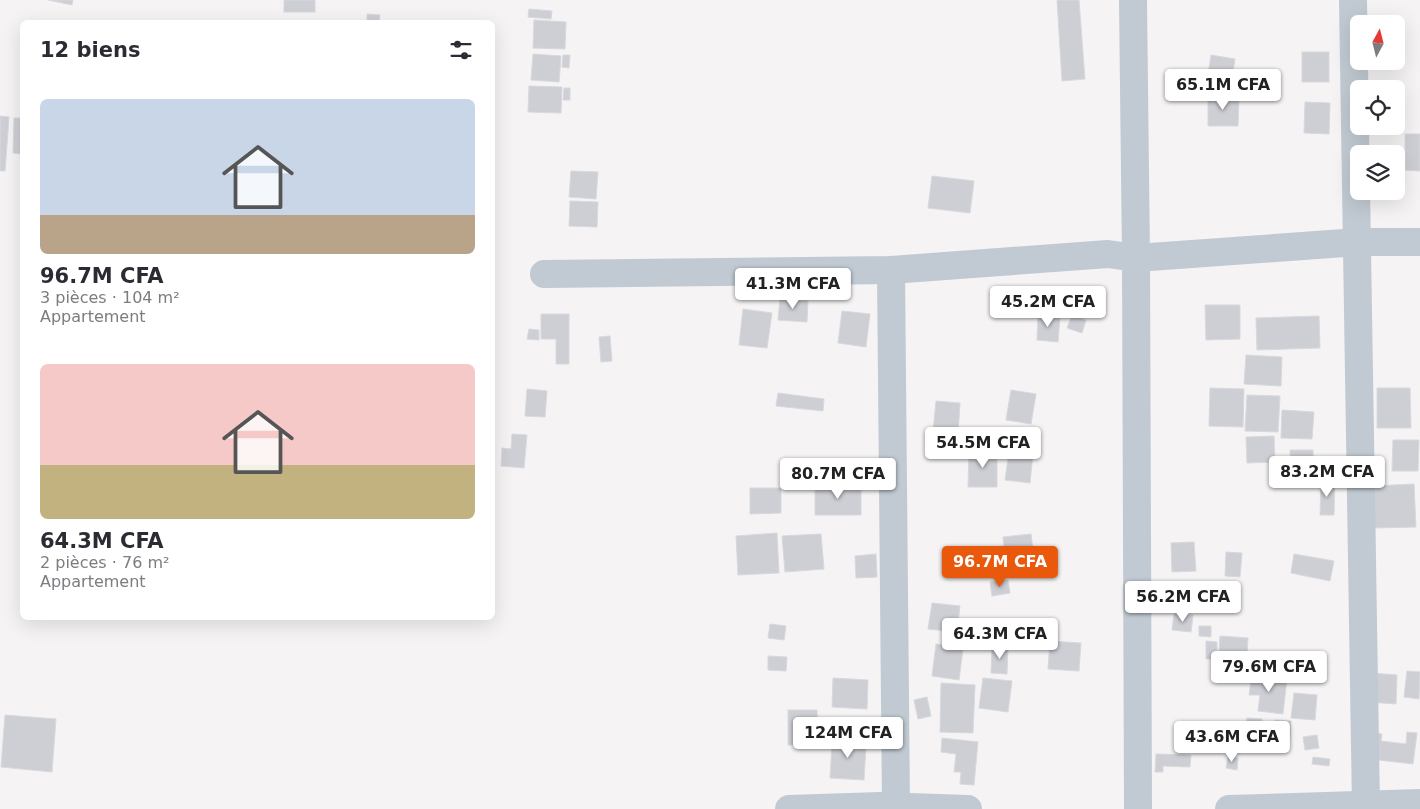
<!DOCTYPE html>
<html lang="fr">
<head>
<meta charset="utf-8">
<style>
	:root { --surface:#fff; --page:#f7f7f7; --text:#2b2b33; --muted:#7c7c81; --accent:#ea580c }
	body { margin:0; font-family:"DejaVu Sans",sans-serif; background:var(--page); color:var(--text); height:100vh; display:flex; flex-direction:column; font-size:19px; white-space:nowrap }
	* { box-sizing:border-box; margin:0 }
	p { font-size:16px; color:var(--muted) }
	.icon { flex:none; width:28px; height:28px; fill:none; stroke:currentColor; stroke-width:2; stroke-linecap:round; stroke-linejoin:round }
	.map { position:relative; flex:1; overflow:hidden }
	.side { position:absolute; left:20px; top:20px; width:475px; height:600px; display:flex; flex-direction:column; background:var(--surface); border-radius:8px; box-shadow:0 5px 20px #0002 }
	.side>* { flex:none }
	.needle { width:32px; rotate:7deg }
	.fabs { position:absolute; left:1350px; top:15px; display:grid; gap:10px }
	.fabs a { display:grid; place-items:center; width:55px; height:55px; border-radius:8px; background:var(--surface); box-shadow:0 5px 20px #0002; font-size:25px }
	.price { position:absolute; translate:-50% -42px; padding:0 11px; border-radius:5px; background:#fff; color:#222; font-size:16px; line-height:32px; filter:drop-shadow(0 1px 2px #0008) }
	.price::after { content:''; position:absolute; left:50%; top:30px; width:15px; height:11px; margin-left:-8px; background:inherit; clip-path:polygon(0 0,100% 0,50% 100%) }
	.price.on { background:var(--accent); color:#fff }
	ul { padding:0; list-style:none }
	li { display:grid; align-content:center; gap:10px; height:265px; padding:0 20px }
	li span { display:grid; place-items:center; height:155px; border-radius:8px; color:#555 }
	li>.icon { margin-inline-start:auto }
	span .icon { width:90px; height:90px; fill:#fffc; stroke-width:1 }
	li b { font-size:21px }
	h2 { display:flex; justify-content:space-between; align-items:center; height:60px; padding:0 20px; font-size:21px }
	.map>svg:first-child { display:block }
	.building { fill:#cdcfd5; stroke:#d7d9de }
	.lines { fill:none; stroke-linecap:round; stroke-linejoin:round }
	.street { stroke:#c1cad2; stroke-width:28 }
</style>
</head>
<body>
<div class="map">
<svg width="1420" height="809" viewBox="0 0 1420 809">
	<rect width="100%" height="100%" fill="#f5f3f3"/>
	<g class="building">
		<polygon points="48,0 73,0 72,5"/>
		<rect x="284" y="0" width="31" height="12"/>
		<polygon points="1057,0 1079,0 1085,79 1062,81"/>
		<polygon points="529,9 552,11 551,19 528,17"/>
		<polygon points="367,14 380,15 379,22 367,22"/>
		<polygon points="534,20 566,22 565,49 533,48"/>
		<rect x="1302" y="52" width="27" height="30"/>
		<polygon points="533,54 561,56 559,82 531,80"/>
		<polygon points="563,55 570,55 569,68 562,67"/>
		<polygon points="1211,55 1235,59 1230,92 1206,89"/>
		<polygon points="529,86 562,87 561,113 528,112"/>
		<polygon points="564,88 570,88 570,100 563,100"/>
		<polygon points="1208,97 1239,97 1238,126 1208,126"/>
		<polygon points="1305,102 1330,103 1329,134 1304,133"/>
		<polygon points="0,116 9,117 5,171 0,171"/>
		<polygon points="14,118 22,118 22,154 13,153"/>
		<polygon points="1405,134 1420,134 1420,171 1405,170"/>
		<polygon points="571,171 598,172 596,199 569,197"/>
		<polygon points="932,176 974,181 970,213 928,208"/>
		<polygon points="570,201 598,202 597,227 569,226"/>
		<polygon points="780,298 808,301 807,322 778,320"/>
		<polygon points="1205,305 1240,305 1240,339 1206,340"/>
		<polygon points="743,309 772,313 767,348 739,345"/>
		<polygon points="842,311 870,314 866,347 838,343"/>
		<polygon points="541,314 569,314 569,364 556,364 556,339 541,339"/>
		<polygon points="1038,315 1060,317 1058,342 1037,340"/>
		<polygon points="1072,315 1086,320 1082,333 1067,328"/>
		<polygon points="1319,316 1320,348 1257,350 1256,318"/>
		<polygon points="529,329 539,330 539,340 527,339"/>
		<polygon points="610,336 612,361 601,362 599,337"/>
		<polygon points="1246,355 1282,357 1281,386 1244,384"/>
		<polygon points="1210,388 1244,389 1243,427 1209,426"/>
		<polygon points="1377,388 1410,388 1411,428 1377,428"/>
		<polygon points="527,389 547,391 545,417 525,416"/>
		<polygon points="1011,390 1036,394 1031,424 1006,420"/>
		<polygon points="778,393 824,399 823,411 776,406"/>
		<polygon points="1247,395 1280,396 1278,432 1245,431"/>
		<polygon points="936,401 960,403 958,434 933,432"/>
		<polygon points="1282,410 1314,412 1312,439 1281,438"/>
		<polygon points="512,434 527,435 524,468 501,466 502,448 511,449"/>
		<polygon points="1274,436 1275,462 1247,463 1246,437"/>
		<polygon points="1393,440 1419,440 1418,471 1392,471"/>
		<polygon points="1290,450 1313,450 1314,476 1291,476"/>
		<polygon points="969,451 997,451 997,487 968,487"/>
		<polygon points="1009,451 1033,454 1030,483 1005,480"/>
		<polygon points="808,473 808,487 783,488 783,474"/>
		<polygon points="1321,481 1335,481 1334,515 1320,515"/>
		<polygon points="815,484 861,485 861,515 815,515"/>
		<polygon points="1414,484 1416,527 1375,528 1373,486"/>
		<polygon points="750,488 781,488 781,513 750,514"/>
		<polygon points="777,533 779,573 738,575 736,536"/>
		<polygon points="821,534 824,569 785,572 782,536"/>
		<polygon points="1031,534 1034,559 1043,558 1044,571 1007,576 1003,537"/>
		<polygon points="1194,542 1196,571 1172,572 1171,543"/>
		<polygon points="1226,552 1242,553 1240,577 1225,576"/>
		<polygon points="876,554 877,577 856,578 855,556"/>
		<polygon points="1294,554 1334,561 1330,581 1291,573"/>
		<polygon points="1008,580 1010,593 992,596 990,582"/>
		<polygon points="932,603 960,606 957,632 928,629"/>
		<polygon points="1174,614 1193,615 1191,632 1172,630"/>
		<polygon points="770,624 786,626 784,640 768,638"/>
		<polygon points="1199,626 1211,626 1211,637 1199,636"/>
		<polygon points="1220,636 1248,638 1246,673 1218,671"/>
		<polygon points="1050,641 1081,643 1079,671 1048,669"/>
		<polygon points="1206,641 1217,642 1217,659 1206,659"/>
		<polygon points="936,644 963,648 959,680 932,676"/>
		<polygon points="992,645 1008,646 1007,674 991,673"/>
		<polygon points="768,656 787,657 786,671 768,670"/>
		<polygon points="1407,671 1420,672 1419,699 1404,697"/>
		<polygon points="1370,673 1397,675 1396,704 1368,702"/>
		<polygon points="1252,674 1287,678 1283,714 1258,711 1260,695 1249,695"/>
		<polygon points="833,678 868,680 867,709 832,707"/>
		<polygon points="983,678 1012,681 1008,712 979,708"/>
		<polygon points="941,683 975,685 973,733 940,732"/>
		<polygon points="1294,693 1317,695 1315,720 1291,718"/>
		<polygon points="927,697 931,716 918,719 914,700"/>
		<polygon points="788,710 817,710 818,745 788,745"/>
		<polygon points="5,715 56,719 52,772 1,767"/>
		<polygon points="1247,718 1262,719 1260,736 1246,734"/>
		<polygon points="1275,720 1291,721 1289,751 1273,750"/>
		<polygon points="1407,732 1417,733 1413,764 1370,759 1374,733 1382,734 1381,741 1406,744"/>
		<polygon points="840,734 856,736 855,745 866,746 864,780 830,778 832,743 839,744"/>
		<polygon points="1317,735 1319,748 1305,750 1303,737"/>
		<polygon points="942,738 978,742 974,785 960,784 961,772 954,772 956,754 941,752"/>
		<polygon points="1156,754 1191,755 1190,767 1163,766 1163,772 1155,772"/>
		<polygon points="1228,757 1238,758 1237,770 1226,768"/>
		<polygon points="1313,757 1330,759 1329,766 1312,764"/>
	</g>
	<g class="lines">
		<g class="street">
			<polyline points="1133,0 1136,258 1138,809"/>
			<polyline points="1353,0 1366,809"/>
			<polyline points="891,270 896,809"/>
			<polyline points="544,274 891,270 1108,254 1136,258 1358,242 1420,242"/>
			<polyline points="789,809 880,806 968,809"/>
			<polyline points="1229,809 1420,803"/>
		</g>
	</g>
</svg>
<div class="fabs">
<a><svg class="needle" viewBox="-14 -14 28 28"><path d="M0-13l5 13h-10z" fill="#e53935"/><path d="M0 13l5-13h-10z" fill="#7c7c81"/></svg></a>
<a><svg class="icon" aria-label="locate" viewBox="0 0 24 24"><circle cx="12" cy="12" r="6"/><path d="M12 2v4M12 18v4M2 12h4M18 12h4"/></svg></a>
<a><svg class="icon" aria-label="layers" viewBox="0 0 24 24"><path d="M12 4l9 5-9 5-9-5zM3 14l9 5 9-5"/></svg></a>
</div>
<b class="price" style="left:1223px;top:111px">65.1M CFA</b>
<b class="price" style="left:793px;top:310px">41.3M CFA</b>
<b class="price" style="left:1048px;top:328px">45.2M CFA</b>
<b class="price" style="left:983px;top:469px">54.5M CFA</b>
<b class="price" style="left:1327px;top:498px">83.2M CFA</b>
<b class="price" style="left:838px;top:500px">80.7M CFA</b>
<b class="price on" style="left:1000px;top:588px">96.7M CFA</b>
<b class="price" style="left:1183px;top:623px">56.2M CFA</b>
<b class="price" style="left:1000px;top:660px">64.3M CFA</b>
<b class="price" style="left:1269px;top:693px">79.6M CFA</b>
<b class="price" style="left:848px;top:759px">124M CFA</b>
<b class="price" style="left:1232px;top:763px">43.6M CFA</b>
<section class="side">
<h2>12 biens<svg class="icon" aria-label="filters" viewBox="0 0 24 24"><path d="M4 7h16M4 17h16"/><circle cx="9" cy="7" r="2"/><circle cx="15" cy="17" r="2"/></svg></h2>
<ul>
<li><span style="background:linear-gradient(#c9d6e8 75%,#b9a48a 0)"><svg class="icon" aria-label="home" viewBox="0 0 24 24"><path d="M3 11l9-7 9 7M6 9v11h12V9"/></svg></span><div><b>96.7M CFA</b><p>3 pièces · 104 m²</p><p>Appartement</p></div></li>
<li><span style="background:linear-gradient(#f6c9c9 65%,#c2b280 0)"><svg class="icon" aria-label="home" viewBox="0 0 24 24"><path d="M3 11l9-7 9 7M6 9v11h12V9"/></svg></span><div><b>64.3M CFA</b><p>2 pièces · 76 m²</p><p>Appartement</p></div></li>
</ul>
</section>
</div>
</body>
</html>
